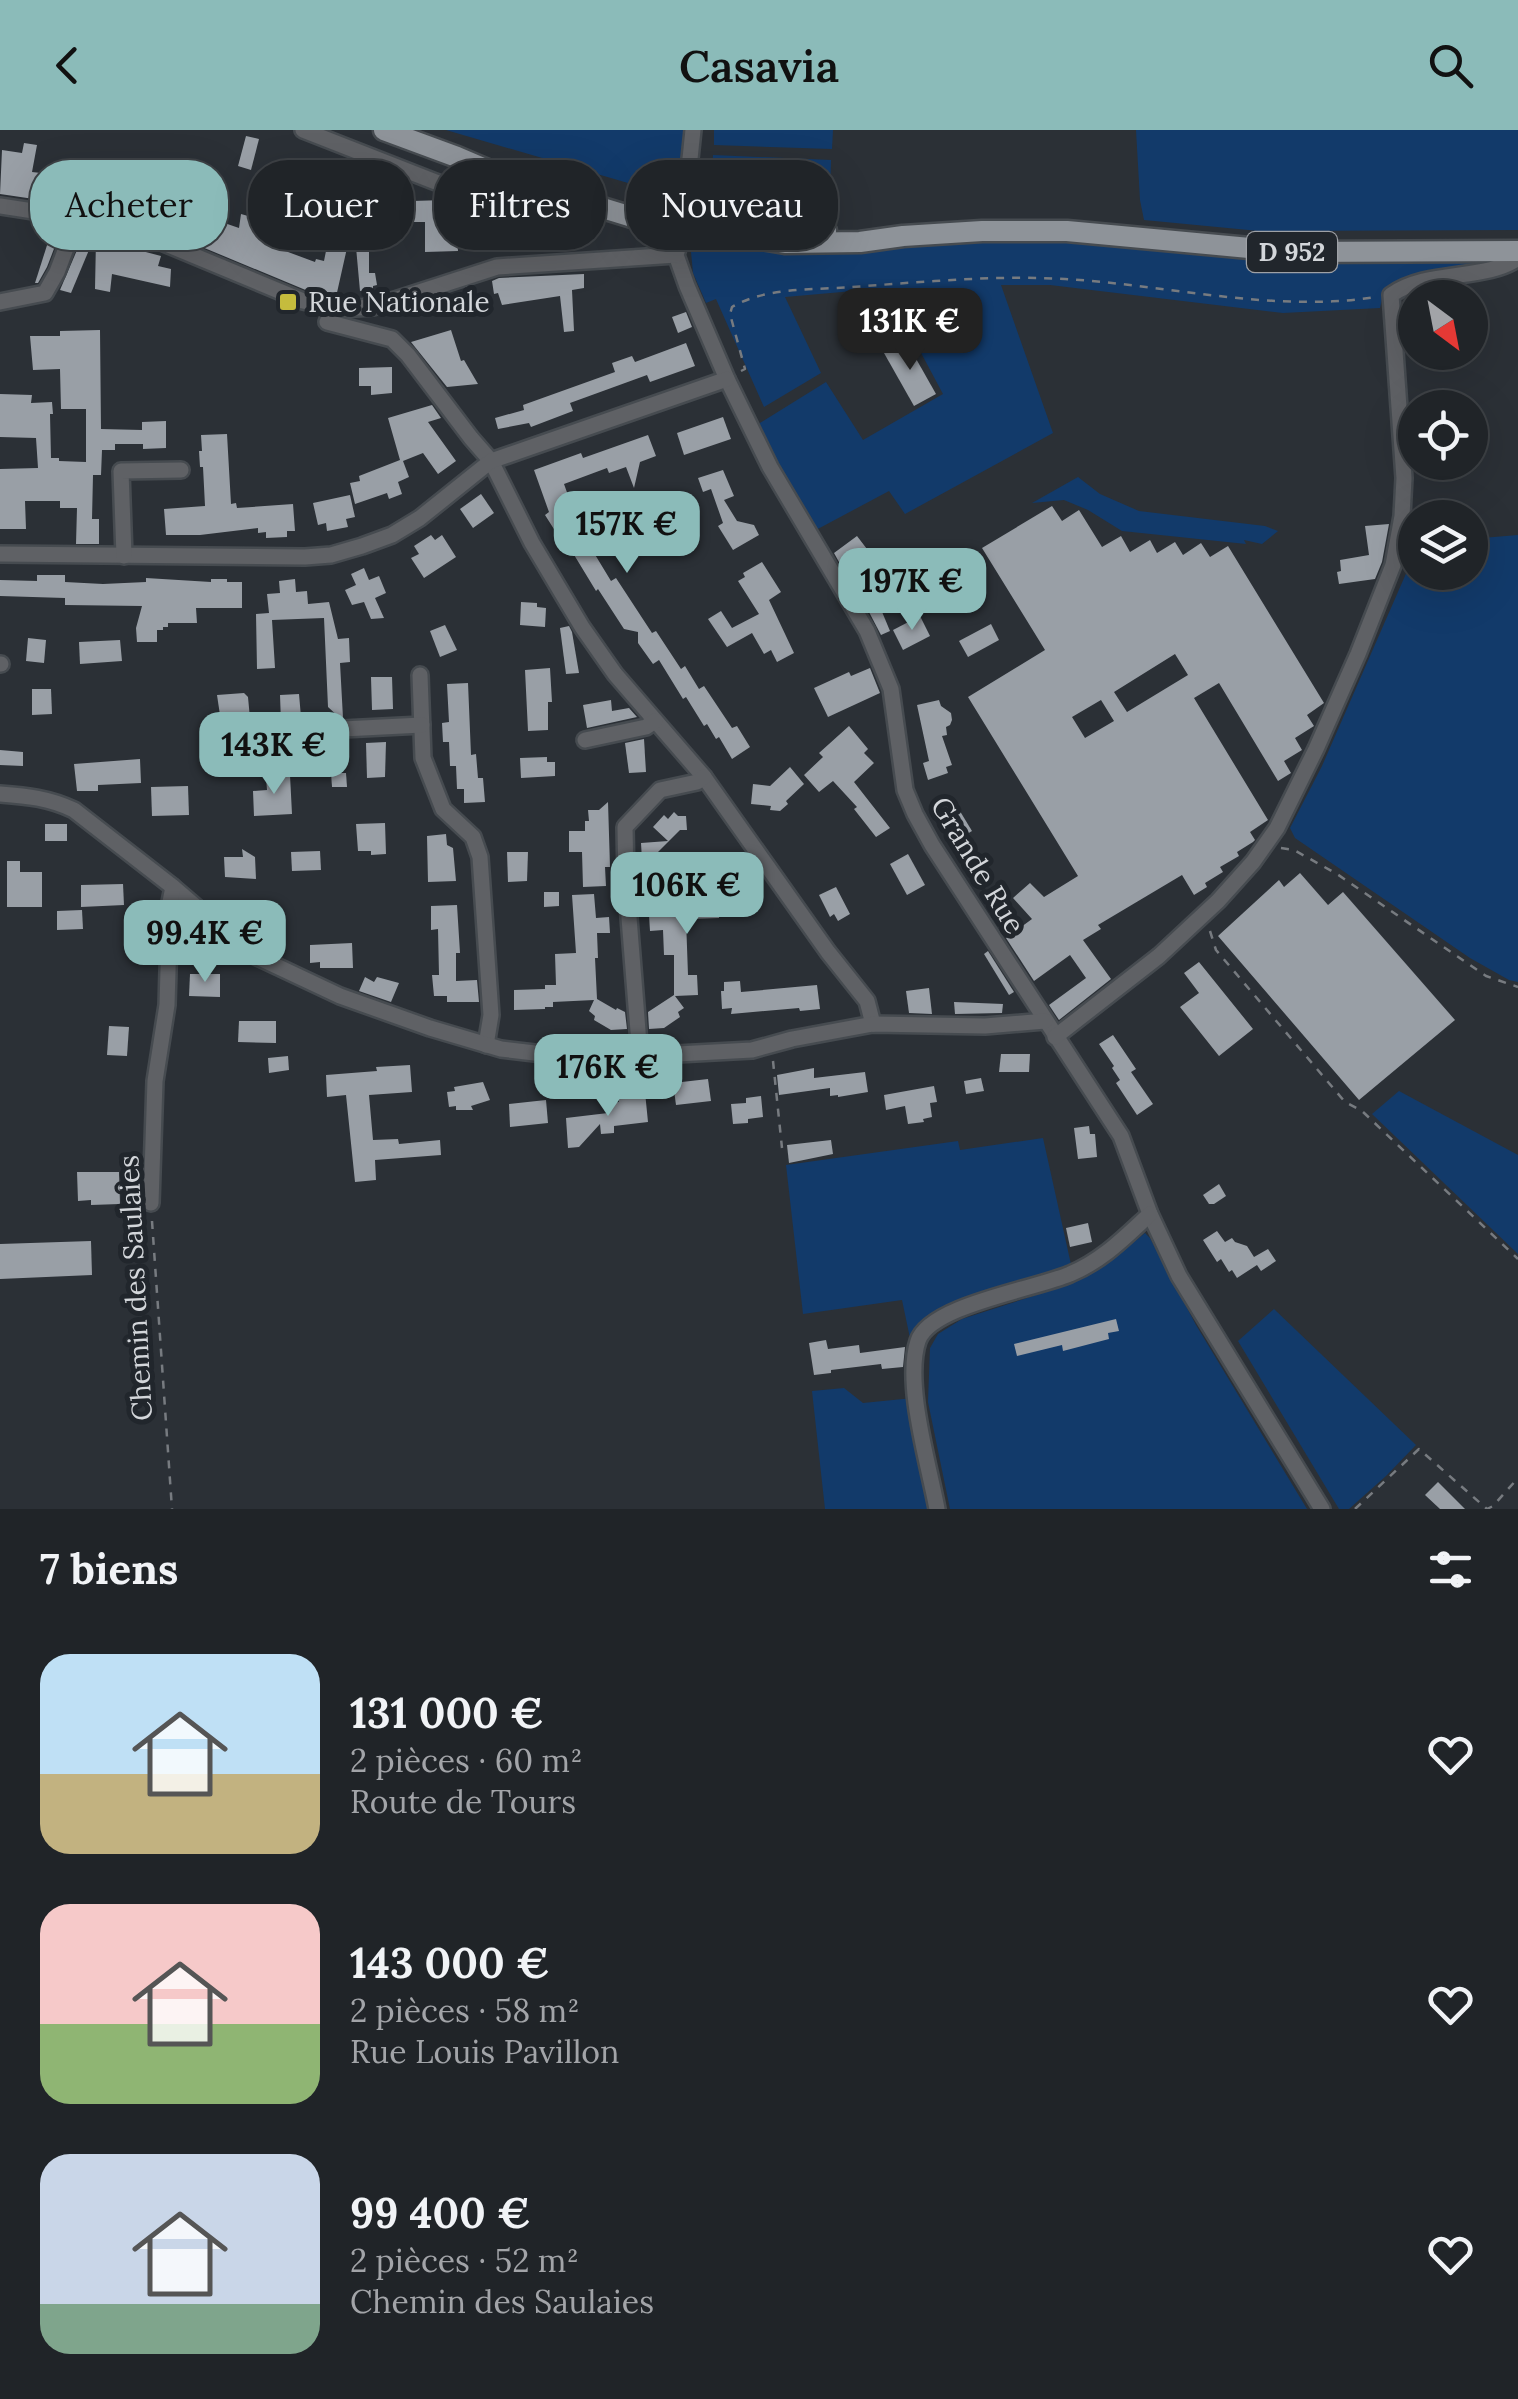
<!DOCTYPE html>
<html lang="fr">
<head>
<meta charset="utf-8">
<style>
	:root { --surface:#202428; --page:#282c30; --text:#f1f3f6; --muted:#a2a4a8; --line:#3d4145; --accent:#8bbbb9 }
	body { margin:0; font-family:Lora,serif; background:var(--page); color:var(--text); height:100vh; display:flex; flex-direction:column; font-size:38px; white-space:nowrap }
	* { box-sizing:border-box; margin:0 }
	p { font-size:32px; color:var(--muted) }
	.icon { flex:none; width:55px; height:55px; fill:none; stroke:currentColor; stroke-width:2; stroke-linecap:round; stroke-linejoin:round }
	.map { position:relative; height:1379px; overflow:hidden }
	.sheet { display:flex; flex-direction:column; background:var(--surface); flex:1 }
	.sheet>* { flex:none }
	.hud { position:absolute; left:30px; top:30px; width:1000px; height:90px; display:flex; gap:20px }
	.needle { width:65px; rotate:148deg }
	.fabs { position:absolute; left:1398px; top:150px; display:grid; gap:20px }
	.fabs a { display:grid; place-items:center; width:90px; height:90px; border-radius:50%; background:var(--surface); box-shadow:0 10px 40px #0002,0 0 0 2px var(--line); font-size:50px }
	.price { position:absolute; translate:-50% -85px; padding:0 22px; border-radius:20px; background:var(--accent); color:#111; font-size:32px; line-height:65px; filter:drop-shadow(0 2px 5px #0008) }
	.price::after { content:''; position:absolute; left:50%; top:60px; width:30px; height:22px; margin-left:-15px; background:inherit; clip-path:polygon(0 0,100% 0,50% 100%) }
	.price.selected { background:#222; color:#fff }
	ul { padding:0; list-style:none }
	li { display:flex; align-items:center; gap:30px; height:250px; padding:0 40px }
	li span { display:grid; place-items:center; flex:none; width:280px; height:200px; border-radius:30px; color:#555 }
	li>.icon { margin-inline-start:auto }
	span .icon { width:120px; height:120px; fill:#fffc; stroke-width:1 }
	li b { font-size:42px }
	h2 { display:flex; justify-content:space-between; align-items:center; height:120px; padding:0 40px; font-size:42px }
	.pill { padding:0 35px; border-radius:40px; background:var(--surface); box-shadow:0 10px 40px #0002,0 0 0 2px var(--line); font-size:35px; line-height:90px }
	.pill.selected { background:var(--accent); color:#111 }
	header { display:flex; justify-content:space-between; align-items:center; height:130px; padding:0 40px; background:var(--accent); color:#111; font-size:45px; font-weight:600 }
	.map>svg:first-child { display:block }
	.green { fill:#123a6a }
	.building { fill:#999fa6; fill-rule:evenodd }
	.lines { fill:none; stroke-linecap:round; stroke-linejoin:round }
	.minor-casing { stroke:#464b50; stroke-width:20 }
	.major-casing { stroke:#464b50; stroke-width:25 }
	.path { stroke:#777b80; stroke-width:2.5; stroke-dasharray:8 8; stroke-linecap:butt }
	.minor { stroke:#5f6165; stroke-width:15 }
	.major { stroke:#8e9399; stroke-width:20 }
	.poi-dot { fill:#c5bc3d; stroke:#21262c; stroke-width:4 }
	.labels { text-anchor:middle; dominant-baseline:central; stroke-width:10; stroke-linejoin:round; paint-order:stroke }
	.shield { fill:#21262c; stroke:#9ea1a6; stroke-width:2.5 }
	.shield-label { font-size:25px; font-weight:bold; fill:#d3d6da }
	.poi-label { font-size:28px; fill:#d3d6da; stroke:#21262c; text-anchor:start }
	.street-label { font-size:28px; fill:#d3d6da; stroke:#21262c }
</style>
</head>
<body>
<header><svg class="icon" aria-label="back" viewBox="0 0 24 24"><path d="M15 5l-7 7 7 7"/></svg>Casavia<svg class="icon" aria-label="search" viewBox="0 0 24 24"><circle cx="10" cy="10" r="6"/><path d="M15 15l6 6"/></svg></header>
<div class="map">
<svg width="1518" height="1379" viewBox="0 0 1518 1379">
	<rect width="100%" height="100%" fill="#2b3036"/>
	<g class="green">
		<polygon points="446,0 684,0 683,43 676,67"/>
		<polygon points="714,0 833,0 832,19 714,15"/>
		<polygon points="1136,0 1518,0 1518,100 1259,101 1144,90 1140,70"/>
		<polygon points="713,25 831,30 830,63 711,58"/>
		<polygon points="1040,110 1124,114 1249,130 1336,133 1492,130 1489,135 1401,151 1384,160 1380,178 1283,183 1050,155 1001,155 1053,303 905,384 889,361 814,401 755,296 826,252 863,310 943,264 904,191 885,200 865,160 785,167 821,243 764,277 716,169 706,173 693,143 691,122 698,113 710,112 767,120 815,123 917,115"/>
		<polygon points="1078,347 1100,364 1139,381 1265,396 1278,401 1262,414 1244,410 1246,414 1122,401 1088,380 1064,370 1032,373"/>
		<polygon points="1518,405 1518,852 1509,850 1470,828 1295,708 1290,698 1322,636 1415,423 1415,442 1470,442 1470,409"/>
		<polygon points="1399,961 1518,1025 1518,1124 1372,984"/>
		<polygon points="1043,1008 1072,1139 939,1181 910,1208 902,1170 803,1184 786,1035 958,1011 960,1020"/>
		<polygon points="1145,1103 1150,1108 1196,1195 1307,1379 950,1379 928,1272 930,1218 938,1204 962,1189 1052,1160 1079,1147 1114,1128"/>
		<polygon points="1274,1179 1416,1315 1386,1346 1349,1379 1339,1379 1238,1211"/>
		<polygon points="844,1258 863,1273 913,1268 930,1379 825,1379 812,1261"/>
	</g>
	<g class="building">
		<polygon points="246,6 259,9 251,40 238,36"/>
		<polygon points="24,13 37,15 32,42 59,45 61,35 122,44 122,47 136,50 129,83 0,64 2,20 22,23"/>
		<polygon points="167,51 197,55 190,93 160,87"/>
		<polygon points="444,68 471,78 477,78 483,73 492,76 492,89 456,91 458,121 425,122 425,92 413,92 412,71 445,70"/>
		<polygon points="241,84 269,92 264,105 280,111 279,115 290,119 288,122 315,132 316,129 324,131 327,116 347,118 336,167 308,161 202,117 207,87 239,98"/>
		<polygon points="83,106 94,108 71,163 60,160"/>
		<polygon points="49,109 57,111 47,137 38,153 35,153"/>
		<polygon points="96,109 161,126 158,136 171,139 170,157 112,144 110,162 95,159"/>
		<polygon points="356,117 369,118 369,143 375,143 377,155 373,156 373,159 360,161"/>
		<polygon points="584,144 584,158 572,160 574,201 564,202 560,166 502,175 498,163 494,164 492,151 499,148"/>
		<polygon points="686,182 692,197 678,203 672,187"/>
		<polygon points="100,200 101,299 142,300 142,292 166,291 166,318 143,319 143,314 115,314 115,320 102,320 101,345 93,345 92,389 99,389 99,414 76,414 77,378 60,378 60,371 25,371 26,399 0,399 0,339 38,338 36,308 0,307 0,264 32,265 31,273 52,272 53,284 50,284 51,328 59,328 59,331 86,332 86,279 61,279 60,239 33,240 30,206 60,206 60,201"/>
		<polygon points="451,200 461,231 464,230 478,254 447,257 411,212"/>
		<polygon points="906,211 936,264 914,276 884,223"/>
		<polygon points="686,213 695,236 650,252 647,245 570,273 573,281 531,297 529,293 498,299 495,288 524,280 523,275 615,242 612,233 632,226 635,232"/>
		<polygon points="392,237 392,263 371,265 371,256 359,256 359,238"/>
		<polygon points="432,275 441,288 428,292 456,331 438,344 423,323 403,331 409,347 398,352 402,364 389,369 387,363 355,374 350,353 360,351 359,346 400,330 388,288"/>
		<polygon points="723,287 731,309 684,325 677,303"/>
		<polygon points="227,304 231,374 236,373 237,378 293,374 295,401 287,401 287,407 266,408 266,402 258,403 258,398 200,405 166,405 164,379 205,376 203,337 200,337 199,321 202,321 201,305"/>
		<polygon points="648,305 656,326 640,332 634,358 626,337 609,343 607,338 564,354 569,368 558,371 575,397 579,394 593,417 591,418 611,451 616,448 652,503 656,501 681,539 685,536 699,559 704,556 732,598 737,596 750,617 732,629 719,607 716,609 707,594 704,596 686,567 683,569 659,530 653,534 638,513 638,502 624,499 598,459 596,461 562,405 559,407 545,385 549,382 534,340 581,323 583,328"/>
		<polygon points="723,340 734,366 724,370 737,391 754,395 759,405 733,420 718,396 723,393 711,359 703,362 698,348"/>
		<polygon points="481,364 494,383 473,398 460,379"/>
		<polygon points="350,365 355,387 346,389 348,397 327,401 326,393 318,395 313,373"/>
		<path d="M1052,376L1062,391L1079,380L1102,417L1121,406L1130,422L1150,410L1157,423L1175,412L1183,425L1201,413L1210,427L1228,416L1324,573L1307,585L1314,596L1295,608L1302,620L1284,631L1291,643L1278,651L1219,553L1194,568L1268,690L1250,702L1255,710L1253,712L1237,722L1239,726L1220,737L1223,742L1205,753L1207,757L1194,765L1182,745L1098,795L1101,799L1083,810L1111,849L1059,890L1049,875L1086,848L1070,825L1034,851L1006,808L1032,789L1013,768L1030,753L1044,767L1078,746L968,567L1045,520L982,418ZM1175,524L1188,545L1127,582L1114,562ZM1101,570L1114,591L1085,608L1072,587Z"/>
		<polygon points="1389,394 1382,432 1375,449 1339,454 1337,442 1341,441 1340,430 1369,425 1365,396"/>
		<polygon points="431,405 435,410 442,405 456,427 424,448 411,428 419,424 414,416"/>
		<polygon points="857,406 883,440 900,429 908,442 874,464 854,434 844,441 834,423"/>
		<polygon points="762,432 781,462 769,470 794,523 777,532 771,520 764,524 752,503 727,517 708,489 721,481 732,498 759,484 738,451 745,447 743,443"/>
		<polygon points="364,438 369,450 379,446 386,463 375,468 384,488 371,489 364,472 352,475 345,460 356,455 351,444"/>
		<polygon points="924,444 932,456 921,464 913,452"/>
		<polygon points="37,445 65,445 65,452 103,454 146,452 146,448 211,452 211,449 227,449 227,452 242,452 242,478 196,478 197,493 168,493 168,497 163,497 163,500 157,500 157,512 137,512 136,498 142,476 65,475 65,468 0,466 0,450 37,451"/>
		<polygon points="295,449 296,462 307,461 308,474 329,472 338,509 349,508 350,532 340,533 343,588 340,588 328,577 324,488 272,490 275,538 257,539 256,484 269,483 267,464 280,463 279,451"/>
		<polygon points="521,472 537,473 537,477 546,478 545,497 520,495"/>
		<polygon points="880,477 890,501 881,505 869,482"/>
		<polygon points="920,486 930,506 903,520 893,500"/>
		<polygon points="991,494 999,510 968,527 959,511"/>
		<polygon points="445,495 457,520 440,527 430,501"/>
		<polygon points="569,496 572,502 579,543 566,544 560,498"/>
		<polygon points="28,508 46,510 44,533 26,531"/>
		<polygon points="120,510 122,531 80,534 79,512"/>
		<polygon points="550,538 552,572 548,572 548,600 528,601 525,540"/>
		<polygon points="870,538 880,563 828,587 814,558 849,542 851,546"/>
		<polygon points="371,547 392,547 393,579 372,580"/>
		<polygon points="468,553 471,625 476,624 478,648 483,648 485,672 464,673 464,659 457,659 456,636 450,636 449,612 443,612 442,593 449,592 447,554"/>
		<polygon points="32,559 51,559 52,584 32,585"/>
		<polygon points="244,563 248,567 252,610 224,612 217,565"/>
		<polygon points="299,564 303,610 310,609 312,643 291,644 288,593 281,593 280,565"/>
		<polygon points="611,570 612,581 629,578 637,587 587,598 583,575"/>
		<polygon points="939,570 941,576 951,583 952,590 950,595 946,597 947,605 942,606 952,635 946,637 948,643 928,650 923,633 929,631 917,575"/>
		<polygon points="849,596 868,619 864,623 874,633 854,652 890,698 876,707 854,679 857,677 833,651 819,662 804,645 823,627 819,623"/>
		<polygon points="644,609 646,642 629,643 625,613"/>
		<polygon points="386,612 385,647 367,648 366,613"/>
		<polygon points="0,620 23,622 23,636 0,635"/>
		<polygon points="547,627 547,632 555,632 555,646 521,648 520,628"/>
		<polygon points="140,629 141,653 98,655 98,661 77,661 74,634"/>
		<polygon points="790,637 804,654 786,671 788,674 780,681 770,680 771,676 751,674 753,654 770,656"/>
		<polygon points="331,643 346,643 347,657 332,657"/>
		<polygon points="290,645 292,684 254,686 253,661 267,660 266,647"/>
		<polygon points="188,656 189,685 152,686 151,657"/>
		<polygon points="608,672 610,737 605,737 606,756 583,757 582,722 569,722 569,701 585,701 585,691 589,691 588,680 599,680"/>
		<polygon points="955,673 972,701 957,710 939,683"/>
		<polygon points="674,682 678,686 686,686 687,700 680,700 658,722 658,729 642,730 641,713 668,711 653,697 664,685 668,689"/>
		<polygon points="385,693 386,724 371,725 371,721 358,721 356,694"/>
		<rect x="45" y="694" width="22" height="17"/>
		<polygon points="446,704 447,715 453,718 456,751 428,752 427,706"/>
		<polygon points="242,719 255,727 256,749 225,747 224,727 243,727"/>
		<polygon points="320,721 321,740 292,741 291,722"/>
		<polygon points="507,722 528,722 527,751 508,752"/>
		<polygon points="908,724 925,755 907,765 890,734"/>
		<polygon points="7,731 20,731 20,742 42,742 42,777 7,777"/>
		<polygon points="1300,743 1328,775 1343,762 1455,890 1359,970 1218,806 1279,750 1284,757"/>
		<polygon points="741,753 742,783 719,784 719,788 686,789 688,845 697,845 698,865 675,866 684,878 678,882 680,887 664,898 649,899 648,882 674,865 674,825 664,825 663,800 650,801 649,785 662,785 661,760 707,758 707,755"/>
		<polygon points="123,754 124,775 81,777 81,755"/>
		<polygon points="836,757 850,784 838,791 834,784 830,787 819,765"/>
		<polygon points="544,762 559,762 559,776 544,777"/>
		<polygon points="594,764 596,788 609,787 610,803 597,803 598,828 595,828 597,869 616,880 617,878 625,882 627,899 611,900 594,890 595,886 589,881 594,870 553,872 553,877 545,877 545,879 514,880 514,860 545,859 545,855 556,855 555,824 576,823 572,765"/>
		<polygon points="457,775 460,823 456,823 456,851 477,850 479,872 447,872 447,866 434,866 432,845 439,845 438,799 431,800 431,776"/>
		<polygon points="82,780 83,799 57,800 57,781"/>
		<polygon points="352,813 353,838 320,838 320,832 310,833 310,815"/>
		<polygon points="988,821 1014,862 1009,865 984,824"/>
		<polygon points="1199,832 1253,899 1219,926 1180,877 1199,863 1184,843"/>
		<polygon points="190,844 220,844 220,867 189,866"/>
		<polygon points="365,847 374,852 377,847 399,853 391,872 359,861"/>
		<polygon points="740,851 741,862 817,855 820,879 800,881 799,878 731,884 732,878 722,879 721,861 724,861 724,852"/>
		<polygon points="929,858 932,884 909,883 906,861"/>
		<polygon points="954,872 1003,874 1002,883 955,884"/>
		<polygon points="239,891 276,891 276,913 238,912"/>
		<polygon points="109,896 129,897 127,926 107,925"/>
		<polygon points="1113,905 1136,939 1131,942 1153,974 1137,985 1116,953 1120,950 1112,938 1114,936 1099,914"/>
		<polygon points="1001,924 1030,924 1029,942 999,942"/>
		<polygon points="288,926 289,940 269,943 268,928"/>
		<polygon points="410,935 412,962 369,965 373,1010 398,1009 399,1014 440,1010 441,1025 375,1030 376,1050 355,1052 346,965 327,967 326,945 377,941 376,937"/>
		<polygon points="814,938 814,948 865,942 868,962 838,967 838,965 830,966 830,958 779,965 777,945"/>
		<polygon points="981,948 984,961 966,964 964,951"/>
		<polygon points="708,949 711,971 676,975 673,953"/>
		<polygon points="483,952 490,970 471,976 473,980 456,980 456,976 449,977 447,962 455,961 454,957"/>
		<polygon points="934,956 937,972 930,973 932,987 923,989 924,992 908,994 905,976 886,980 884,965"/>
		<polygon points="645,962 648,992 614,996 614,1003 601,1004 600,994 579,1017 568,1018 566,988 608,983 607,973 619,972 618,965"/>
		<polygon points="761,966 763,987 748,989 748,993 733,994 731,974 746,973 746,968"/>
		<polygon points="546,970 548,993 510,997 509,974"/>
		<polygon points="1089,996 1090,1004 1095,1004 1097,1027 1078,1029 1074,998"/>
		<polygon points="831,1010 833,1024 789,1033 787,1015"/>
		<polygon points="77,1042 119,1042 120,1074 91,1075 91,1070 78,1071"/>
		<polygon points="1219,1054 1226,1066 1214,1074 1209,1074 1203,1065"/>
		<polygon points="1088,1093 1092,1112 1070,1117 1066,1098"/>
		<polygon points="1217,1101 1225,1112 1232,1108 1235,1112 1247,1116 1254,1127 1268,1119 1276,1131 1261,1141 1257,1135 1237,1148 1232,1140 1229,1142 1221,1129 1217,1132 1203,1110"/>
		<polygon points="91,1111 92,1145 0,1149 0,1114"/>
		<polygon points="1116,1189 1119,1201 1108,1203 1109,1209 1063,1221 1062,1215 1017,1226 1014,1214"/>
		<polygon points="826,1210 828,1219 859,1215 860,1223 905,1217 903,1237 882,1239 881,1234 831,1240 831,1243 814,1245 809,1213"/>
		<polygon points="1438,1352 1465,1379 1440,1379 1425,1365"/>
	</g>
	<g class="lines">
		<defs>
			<g id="minor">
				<polyline points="303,0 474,67"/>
				<polyline points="693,0 682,105 676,125 687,156 727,249 770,337 867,501 891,559 905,660 915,684 932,715 1121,1006 1150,1084 1179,1146 1322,1379"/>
				<polyline points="0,76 118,94 303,171 339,179 373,177 497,137 676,125"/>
				<polyline points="0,172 45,163 57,142 77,89"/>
				<polyline points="327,192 392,209 408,225 471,308 491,331 532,413 582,497 615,544 704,647 828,822 867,871 873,894"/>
				<polyline points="0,424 305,427 331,425 362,416 392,405 420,388 491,331 727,249"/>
				<polyline points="124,426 121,341 181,340"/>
				<polyline points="0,534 1,534"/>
				<polyline points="420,545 423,628 443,679 473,707 480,727 491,885 486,915"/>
				<polyline points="343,599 422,595"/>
				<polyline points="585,610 646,597 655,591"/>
				<path d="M0,664C27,666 49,668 74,680L173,757L251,824L340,866L430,898L501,919L560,926H640L752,920L792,909L873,894L985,896L1045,891"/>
				<path d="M1055,907L1159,826L1218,771L1253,732L1277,698L1316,619L1358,524L1393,435L1402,386L1404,348L1391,165C1426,139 1487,151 1518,128"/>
				<polyline points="640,926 626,750 625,697 660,660 697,652 704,647"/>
				<polyline points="151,1073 155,951 167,875 170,772 173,757"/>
				<path d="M937,1379C929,1335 904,1253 918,1211C930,1175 1036,1159 1070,1144C1102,1131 1125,1107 1150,1084"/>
			</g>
			<g id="major">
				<polyline points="384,0 457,27 511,50 632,87 785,113 860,112 903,106 982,101 1067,101 1292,122 1518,121"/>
				<polyline points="711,87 826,101"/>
			</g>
		</defs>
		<use href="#minor" class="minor-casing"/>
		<use href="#major" class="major-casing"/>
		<g class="path">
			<path d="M741,241L745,239L730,184L732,177C766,157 813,160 852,157C923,152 993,145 1065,149C1168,155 1273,183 1376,167"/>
			<polyline points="1281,718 1294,720 1337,744 1486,846 1518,857"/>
			<polyline points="1210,801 1216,820 1345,972 1362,981 1518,1129"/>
			<polyline points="773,931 782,1018"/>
			<polyline points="152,1091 172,1379"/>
			<polyline points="1355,1379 1419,1319 1487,1379 1493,1376 1518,1348"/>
		</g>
		<use href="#minor" class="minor"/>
		<use href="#major" class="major"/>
	</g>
	<rect class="poi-dot" x="278" y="162" width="20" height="20" rx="5"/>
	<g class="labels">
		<rect class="shield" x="1247" y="102" width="90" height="40" rx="8"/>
		<g class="shield-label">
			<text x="1292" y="122">D 952</text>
		</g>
		<g class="poi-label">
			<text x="308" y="172">Rue Nationale</text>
		</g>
		<g class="street-label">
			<text transform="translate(978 735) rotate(59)">Grande Rue</text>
			<text transform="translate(135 1158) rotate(-93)">Chemin des Saulaies</text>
		</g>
	</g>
</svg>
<div class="fabs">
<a><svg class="needle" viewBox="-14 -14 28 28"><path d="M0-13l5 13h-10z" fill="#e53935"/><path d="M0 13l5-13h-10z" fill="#a2a4a8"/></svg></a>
<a><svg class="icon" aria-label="locate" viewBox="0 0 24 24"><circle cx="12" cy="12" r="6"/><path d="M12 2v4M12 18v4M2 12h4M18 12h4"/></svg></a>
<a><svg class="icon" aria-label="layers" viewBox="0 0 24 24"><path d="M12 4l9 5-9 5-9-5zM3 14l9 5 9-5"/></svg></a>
</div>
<b class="price selected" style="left:910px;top:243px">131K €</b>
<b class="price" style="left:627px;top:446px">157K €</b>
<b class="price" style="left:912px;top:503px">197K €</b>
<b class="price" style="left:274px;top:667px">143K €</b>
<b class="price" style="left:687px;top:807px">106K €</b>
<b class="price" style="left:205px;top:855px">99.4K €</b>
<b class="price" style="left:608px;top:989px">176K €</b>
<div class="hud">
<a class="pill selected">Acheter</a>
<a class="pill">Louer</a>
<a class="pill">Filtres</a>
<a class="pill">Nouveau</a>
</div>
</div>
<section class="sheet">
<h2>7 biens<svg class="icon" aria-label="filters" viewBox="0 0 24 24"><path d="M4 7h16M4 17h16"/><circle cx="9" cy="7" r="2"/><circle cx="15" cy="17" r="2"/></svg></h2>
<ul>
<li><span style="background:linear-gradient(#bfe0f5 60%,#c2b280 0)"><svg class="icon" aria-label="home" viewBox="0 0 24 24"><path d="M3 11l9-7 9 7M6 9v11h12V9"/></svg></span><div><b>131 000 €</b><p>2 pièces · 60 m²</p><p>Route de Tours</p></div><svg class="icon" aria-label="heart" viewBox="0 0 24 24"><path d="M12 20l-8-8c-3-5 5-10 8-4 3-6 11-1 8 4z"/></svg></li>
<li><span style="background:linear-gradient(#f6c9c9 60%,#8fb573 0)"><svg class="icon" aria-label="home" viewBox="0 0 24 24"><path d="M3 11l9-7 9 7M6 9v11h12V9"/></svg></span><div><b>143 000 €</b><p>2 pièces · 58 m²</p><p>Rue Louis Pavillon</p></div><svg class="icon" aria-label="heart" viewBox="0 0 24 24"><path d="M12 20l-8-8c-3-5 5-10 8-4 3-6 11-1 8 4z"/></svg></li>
<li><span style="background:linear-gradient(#c9d6e8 75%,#7fa58c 0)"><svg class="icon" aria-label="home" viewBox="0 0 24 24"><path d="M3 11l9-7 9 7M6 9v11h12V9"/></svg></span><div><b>99 400 €</b><p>2 pièces · 52 m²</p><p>Chemin des Saulaies</p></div><svg class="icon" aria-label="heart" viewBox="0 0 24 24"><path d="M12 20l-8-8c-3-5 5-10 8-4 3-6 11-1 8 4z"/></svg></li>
</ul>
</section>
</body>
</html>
